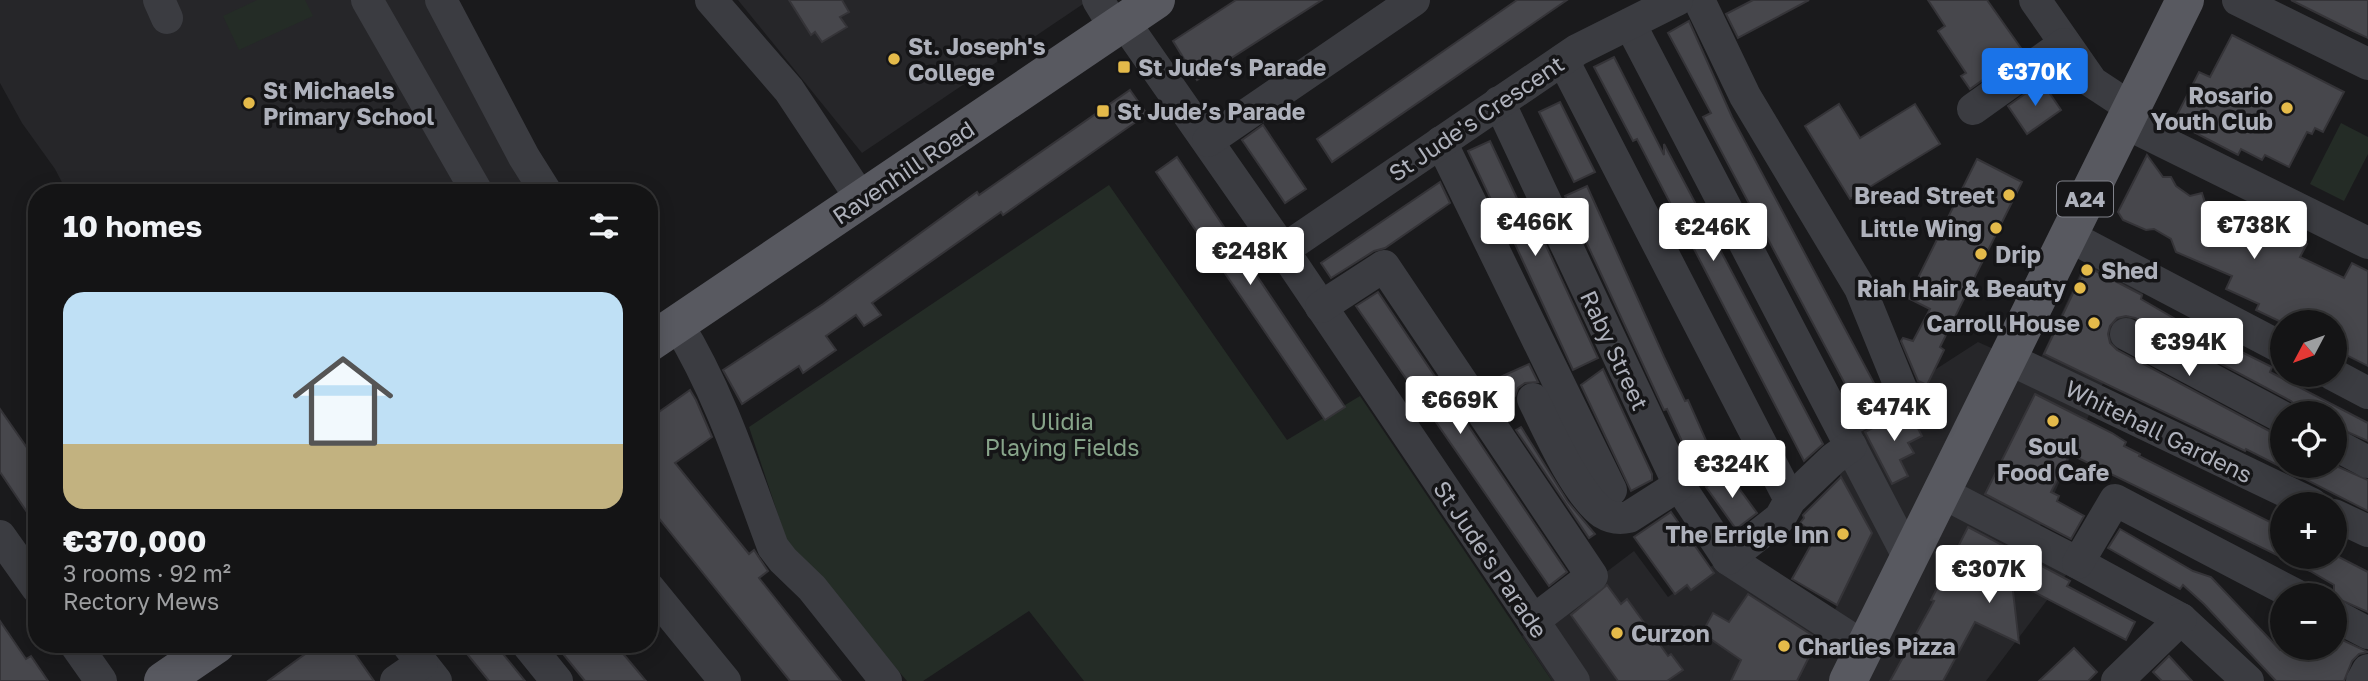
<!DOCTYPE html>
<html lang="en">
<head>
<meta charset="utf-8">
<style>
	:root { --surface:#141415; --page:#1d1d1e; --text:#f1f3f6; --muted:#9d9ea0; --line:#333334; --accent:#1a73e8 }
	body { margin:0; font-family:"Golos Text",sans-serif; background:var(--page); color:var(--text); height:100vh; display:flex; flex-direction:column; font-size:26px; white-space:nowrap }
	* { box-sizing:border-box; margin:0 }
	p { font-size:23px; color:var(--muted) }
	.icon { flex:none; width:38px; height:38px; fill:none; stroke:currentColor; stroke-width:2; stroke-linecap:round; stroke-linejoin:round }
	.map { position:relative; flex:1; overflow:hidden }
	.sheet { position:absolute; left:28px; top:184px; width:630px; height:469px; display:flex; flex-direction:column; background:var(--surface); border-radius:28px; box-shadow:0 4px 18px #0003,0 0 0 2px var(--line) }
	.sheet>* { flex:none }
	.needle { width:46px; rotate:229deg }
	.buttons { position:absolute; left:2270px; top:310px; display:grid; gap:14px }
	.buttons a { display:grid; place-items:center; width:77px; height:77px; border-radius:50%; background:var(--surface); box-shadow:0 4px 18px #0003,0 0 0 2px var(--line); font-size:35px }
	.price { position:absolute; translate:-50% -60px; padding:0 16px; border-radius:7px; background:#fff; color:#222; font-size:23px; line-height:46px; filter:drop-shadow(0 2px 4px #0008) }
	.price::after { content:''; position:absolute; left:50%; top:42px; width:21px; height:16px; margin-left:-10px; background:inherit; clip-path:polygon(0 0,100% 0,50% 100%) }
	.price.on { background:var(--accent); color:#fff }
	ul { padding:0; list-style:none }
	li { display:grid; align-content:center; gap:14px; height:371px; padding:0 35px }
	li span { display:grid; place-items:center; height:217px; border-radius:21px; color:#555 }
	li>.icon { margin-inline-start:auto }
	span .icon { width:126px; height:126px; fill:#fffc; stroke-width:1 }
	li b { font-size:30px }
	h2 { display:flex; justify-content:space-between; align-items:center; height:84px; padding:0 35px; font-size:30px }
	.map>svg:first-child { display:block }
	.built { fill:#262629 }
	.green { fill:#242c26 }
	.building { fill:#47474c; stroke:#353438; stroke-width:2 }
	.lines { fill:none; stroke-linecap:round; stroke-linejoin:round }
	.minor { stroke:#3b3c41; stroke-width:32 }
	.major { stroke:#585960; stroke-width:38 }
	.poi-dot { fill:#e4ba4a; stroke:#151517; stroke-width:2.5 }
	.labels { text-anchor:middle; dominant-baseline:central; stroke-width:7; stroke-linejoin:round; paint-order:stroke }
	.shield { fill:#151517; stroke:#80828a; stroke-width:2 }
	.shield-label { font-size:21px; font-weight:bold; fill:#aeb1bb }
	.poi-label { font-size:23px; font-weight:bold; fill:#aeb1bb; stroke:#151517; text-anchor:start }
	.street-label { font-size:23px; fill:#aeb1bb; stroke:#151517 }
	.park-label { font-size:23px; fill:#87a48a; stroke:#151517 }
</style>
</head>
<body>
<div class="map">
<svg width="2368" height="681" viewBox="0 0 2368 681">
	<rect width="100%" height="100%" fill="#1a1a1c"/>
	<g class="built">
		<polygon points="0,0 432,0 534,192 67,192 55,169 22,123 0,83"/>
		<polygon points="738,0 1089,0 862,153"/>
		<polygon points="2091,250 2149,279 2029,551 2069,571 1986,681 1552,681 1522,636 1634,551 1668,597 1716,563 1827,626 1872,533 1830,458 1902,391 1978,342 2036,368"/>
	</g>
	<g class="green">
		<polygon points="257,0 305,0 313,16 239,50 223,16"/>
		<polygon points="2341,123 2368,137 2368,154 2344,201 2310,184"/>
		<polygon points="1109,185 1287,440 1360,396 1552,681 1084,681 1029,611 923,681 907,681 787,542 749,427"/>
	</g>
	<g class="building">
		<polygon points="789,0 842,0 849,12 840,17 847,27 822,42 815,32 811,35"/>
		<polygon points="1236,0 1322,0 1197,80 1173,41"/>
		<polygon points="1517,0 1567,0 1332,162 1317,139"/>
		<polygon points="1753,0 1809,0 1738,38 1726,14"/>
		<polygon points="1928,0 1987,0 2023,51 1970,89 1961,76 1966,73 1938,31 1945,26"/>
		<polygon points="2291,0 2368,0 2368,38 2353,31"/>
		<polygon points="1689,21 1732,117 1875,385 1852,397 1703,117 1711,113 1668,33"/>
		<polygon points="2232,35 2344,92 2323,132 2315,128 2312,134 2307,132 2289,167 2265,155 2262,160 2241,149 2238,155 2186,128 2189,121 2177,115 2199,72 2210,77"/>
		<polygon points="1614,57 1664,155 1664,144 1823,444 1804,461 1637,139 1633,141 1594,67"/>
		<polygon points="2042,82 2061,110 2027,134 2008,106"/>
		<polygon points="1130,90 1147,114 1003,215 1001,212 872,303 881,315 864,326 856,315 826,336 836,350 803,373 799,366 742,404 723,370 823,304 977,192 979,195"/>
		<polygon points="1560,102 1595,172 1574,182 1539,112"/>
		<polygon points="1839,104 1860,138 1915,104 1940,144 1850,199 1805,126"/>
		<polygon points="1263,125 1306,189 1285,203 1242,140"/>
		<polygon points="1490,141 1521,207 1527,205 1598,358 1573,370 1498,207 1495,208 1468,151"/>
		<polygon points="2147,155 2163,177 2171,177 2176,186 2190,196 2202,193 2206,206 2212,205 2215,211 2260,232 2267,219 2294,232 2292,237 2307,244 2300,257 2344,278 2352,263 2368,271 2368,366 2334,349 2334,322 2281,322 2256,310 2259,304 2226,289 2232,276 2176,252 2171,239 2154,229 2146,230 2123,220 2118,212"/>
		<polygon points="1177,157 1345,407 1325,420 1156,172"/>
		<polygon points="1977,159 2022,182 1940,347 1944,350 1927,385 1918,381 1901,341 1903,338 1913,341 1930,309 1908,298"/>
		<polygon points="1440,182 1450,203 1385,248 1374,251 1331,278 1321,263"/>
		<polygon points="1587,186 1664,357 1685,401 1688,400 1712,454 1692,463 1667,409 1664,410 1565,196"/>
		<polygon points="2086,266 2142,295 2141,299 2179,321 2272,367 2270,372 2368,423 2368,441 2334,426 2334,413 2299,413 2297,407 2291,401 2135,318 2126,316 2117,318 2110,326 2108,334 2110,343 2117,350 2273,433 2282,435 2282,466 2334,465 2368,480 2368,511 2246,449 2245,451 2044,354"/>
		<polygon points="1378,292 1567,572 1549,586 1356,306"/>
		<polygon points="1529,364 1538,382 1525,383 1518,388 1515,396 1499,404 1485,384"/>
		<polygon points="1603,369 1652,474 1652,480 1631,491 1581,385"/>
		<polygon points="690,390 696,400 712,437 675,463 749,554 754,550 768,571 759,578 841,681 790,681 649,506 649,419"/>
		<polygon points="2035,394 2112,433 2126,442 2124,446 2140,454 2139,456 2282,528 2282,556 2337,556 2368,572 2368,612 2334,597 2334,585 2310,571 2070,454 2051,492 2059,496 2057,501 2084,516 2071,539 1985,494"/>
		<polygon points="0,409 37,462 37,527 0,472"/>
		<polygon points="1908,409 1922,436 1908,443 1914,453 1900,460 1908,476 1892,484 1865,432"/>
		<polygon points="1521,427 1568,502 1595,534 1589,538 1516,430"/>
		<polygon points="1727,472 1757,513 1736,529 1706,487"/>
		<polygon points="1841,477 1872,533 1837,605 1792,579 1816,536 1800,523 1804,518 1803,515"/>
		<polygon points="1671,512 1714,573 1691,590 1687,585 1675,594 1634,537"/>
		<polygon points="1968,527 2070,581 2067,586 2135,622 2126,640 2009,579 2012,583 2019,643 1975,622 1943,681 1890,681 1934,601 1931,600"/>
		<polygon points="2120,529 2193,571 2211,577 2280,650 2283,648 2334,648 2334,636 2368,652 2359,654 2352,661 2344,681 2276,681 2204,604 2183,585 2180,589 2108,548"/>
		<polygon points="1607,585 1621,604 1627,599 1668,656 1671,654 1683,670 1667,681 1618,681 1571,615"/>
		<polygon points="1748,594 1818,639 1797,681 1731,681 1741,660 1702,633 1713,613 1729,622"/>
		<polygon points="0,621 26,659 31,656 48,681 0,681"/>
		<polygon points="319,644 348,644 374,681 268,681"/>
		<polygon points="459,644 495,644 525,681 489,681"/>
		<polygon points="555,644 615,644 646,681 585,681"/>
		<polygon points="2074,648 2097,672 2088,681 2039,681"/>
		<polygon points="2169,656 2192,681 2162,681 2153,672"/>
	</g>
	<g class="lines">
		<g class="minor">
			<polyline points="159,0 167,18"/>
			<polyline points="367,0 477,192"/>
			<polyline points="441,0 524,157 546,192"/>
			<polyline points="711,0 789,90 862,200"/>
			<polyline points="1098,0 1115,28"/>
			<polyline points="1699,0 1745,96 1860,288 1902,391 1840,425"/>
			<polyline points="2035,0 2092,82 2130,107"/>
			<polyline points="2238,0 2368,64"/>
			<polyline points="1124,22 1283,250 1574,681"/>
			<polyline points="1630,24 1909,558"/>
			<polyline points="1563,60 1790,500"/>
			<polyline points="1499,102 1679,485 1728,559 1864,647"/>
			<polyline points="1973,109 2064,44"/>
			<polyline points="2123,122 2368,243"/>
			<polyline points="1208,141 1414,0"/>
			<polyline points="1441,142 1611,490"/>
			<polyline points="2067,235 2282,348"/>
			<polyline points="1283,250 1577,50 1677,0"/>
			<polyline points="1321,307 1384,266 1592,576 1533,621"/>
			<path d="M678,325C720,393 745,472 773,547L783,560L812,588L886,681"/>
			<polyline points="2126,334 2282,417"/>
			<polyline points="2007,358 2312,504"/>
			<polyline points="2332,374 2368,393"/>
			<path d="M1533,399C1547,428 1577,495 1603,513C1611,518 1620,519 1629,517L1679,485"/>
			<polyline points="2334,444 2368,462"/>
			<polyline points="1941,492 2078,563 2181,619 2248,681"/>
			<polyline points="2334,515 2368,531"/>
			<polyline points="0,536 37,588"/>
			<polyline points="1728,559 1780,518 1790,500 1833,459 1851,446"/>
			<polyline points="2078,563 2115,500 2296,595"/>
			<polyline points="649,588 725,681"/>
			<polyline points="2334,615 2368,633"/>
			<polyline points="75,644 101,681"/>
			<polyline points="407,644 436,681"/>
			<polyline points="527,644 557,681"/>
			<polyline points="396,681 422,663"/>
			<polyline points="2117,681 2181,619"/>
			<polyline points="2362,681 2368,670"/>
		</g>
		<g class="major">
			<polyline points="649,343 1156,0"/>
			<polyline points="163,681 217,644"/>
			<polyline points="1848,681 2185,0"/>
		</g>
	</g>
	<g class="poi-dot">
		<circle cx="894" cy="59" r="7"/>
		<rect x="1117" y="60" width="14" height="14" rx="3.5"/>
		<circle cx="249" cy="103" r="7"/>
		<circle cx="2287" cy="108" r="7"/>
		<rect x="1096" y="104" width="14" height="14" rx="3.5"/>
		<circle cx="2009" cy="195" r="7"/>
		<circle cx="1996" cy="228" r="7"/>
		<circle cx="1981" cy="254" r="7"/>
		<circle cx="2087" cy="270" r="7"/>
		<circle cx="2080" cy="288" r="7"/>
		<circle cx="2094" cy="323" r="7"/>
		<circle cx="2053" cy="421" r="7"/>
		<circle cx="1843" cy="534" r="7"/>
		<circle cx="1617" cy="633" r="7"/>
		<circle cx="1784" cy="646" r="7"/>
	</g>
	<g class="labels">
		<rect class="shield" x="2057" y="181.5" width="56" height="35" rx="5"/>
		<g class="shield-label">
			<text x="2085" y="199">A24</text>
		</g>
		<g class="poi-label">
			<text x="908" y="46">St. Joseph's<tspan x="908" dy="26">College</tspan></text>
			<text x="1138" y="67">St Jude‘s Parade</text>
			<text x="263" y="90">St Michaels<tspan x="263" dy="26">Primary School</tspan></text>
			<text x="2273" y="95" text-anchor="end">Rosario<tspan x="2273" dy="26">Youth Club</tspan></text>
			<text x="1117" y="111">St Jude’s Parade</text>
			<text x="1995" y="195" text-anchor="end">Bread Street</text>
			<text x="1982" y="228" text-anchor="end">Little Wing</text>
			<text x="1995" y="254">Drip</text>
			<text x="2101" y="270">Shed</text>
			<text x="2066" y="288" text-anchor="end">Riah Hair &amp; Beauty</text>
			<text x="2080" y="323" text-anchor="end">Carroll House</text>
			<text x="2053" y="446" text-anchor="middle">Soul<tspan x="2053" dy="26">Food Cafe</tspan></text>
			<text x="1829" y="534" text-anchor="end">The Errigle Inn</text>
			<text x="1631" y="633">Curzon</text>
			<text x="1798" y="646">Charlies Pizza</text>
		</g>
		<g class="street-label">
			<text transform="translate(1476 118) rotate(-34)">St Jude's Crescent</text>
			<text transform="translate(903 172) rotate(-34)">Ravenhill Road</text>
			<text transform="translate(1615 350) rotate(65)">Raby Street</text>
			<text transform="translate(2159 431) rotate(26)">Whitehall Gardens</text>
			<text transform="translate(1491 559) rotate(56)">St Jude's Parade</text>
		</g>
		<g class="park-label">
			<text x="1062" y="421">Ulidia<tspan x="1062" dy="26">Playing Fields</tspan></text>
		</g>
	</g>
</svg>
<div class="buttons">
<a><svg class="needle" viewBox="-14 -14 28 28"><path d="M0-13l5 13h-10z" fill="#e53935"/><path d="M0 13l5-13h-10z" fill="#9d9ea0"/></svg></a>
<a><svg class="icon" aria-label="locate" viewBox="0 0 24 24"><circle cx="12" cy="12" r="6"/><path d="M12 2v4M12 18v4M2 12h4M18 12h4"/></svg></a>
<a>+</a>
<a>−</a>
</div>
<b class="price on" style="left:2035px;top:108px">€370K</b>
<b class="price" style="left:1535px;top:258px">€466K</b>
<b class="price" style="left:2254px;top:261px">€738K</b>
<b class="price" style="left:1713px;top:263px">€246K</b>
<b class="price" style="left:1250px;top:287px">€248K</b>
<b class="price" style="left:2189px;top:378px">€394K</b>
<b class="price" style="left:1460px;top:436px">€669K</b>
<b class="price" style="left:1894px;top:443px">€474K</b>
<b class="price" style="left:1732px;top:500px">€324K</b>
<b class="price" style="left:1989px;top:605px">€307K</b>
<section class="sheet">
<h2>10 homes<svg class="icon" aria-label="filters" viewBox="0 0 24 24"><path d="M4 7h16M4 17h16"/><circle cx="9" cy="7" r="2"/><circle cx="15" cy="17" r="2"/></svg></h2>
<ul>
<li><span style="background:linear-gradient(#bfe0f5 70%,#c2b280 0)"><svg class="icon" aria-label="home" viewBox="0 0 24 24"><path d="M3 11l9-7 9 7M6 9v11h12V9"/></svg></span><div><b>€370,000</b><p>3 rooms · 92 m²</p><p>Rectory Mews</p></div></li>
</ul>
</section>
</div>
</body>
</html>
